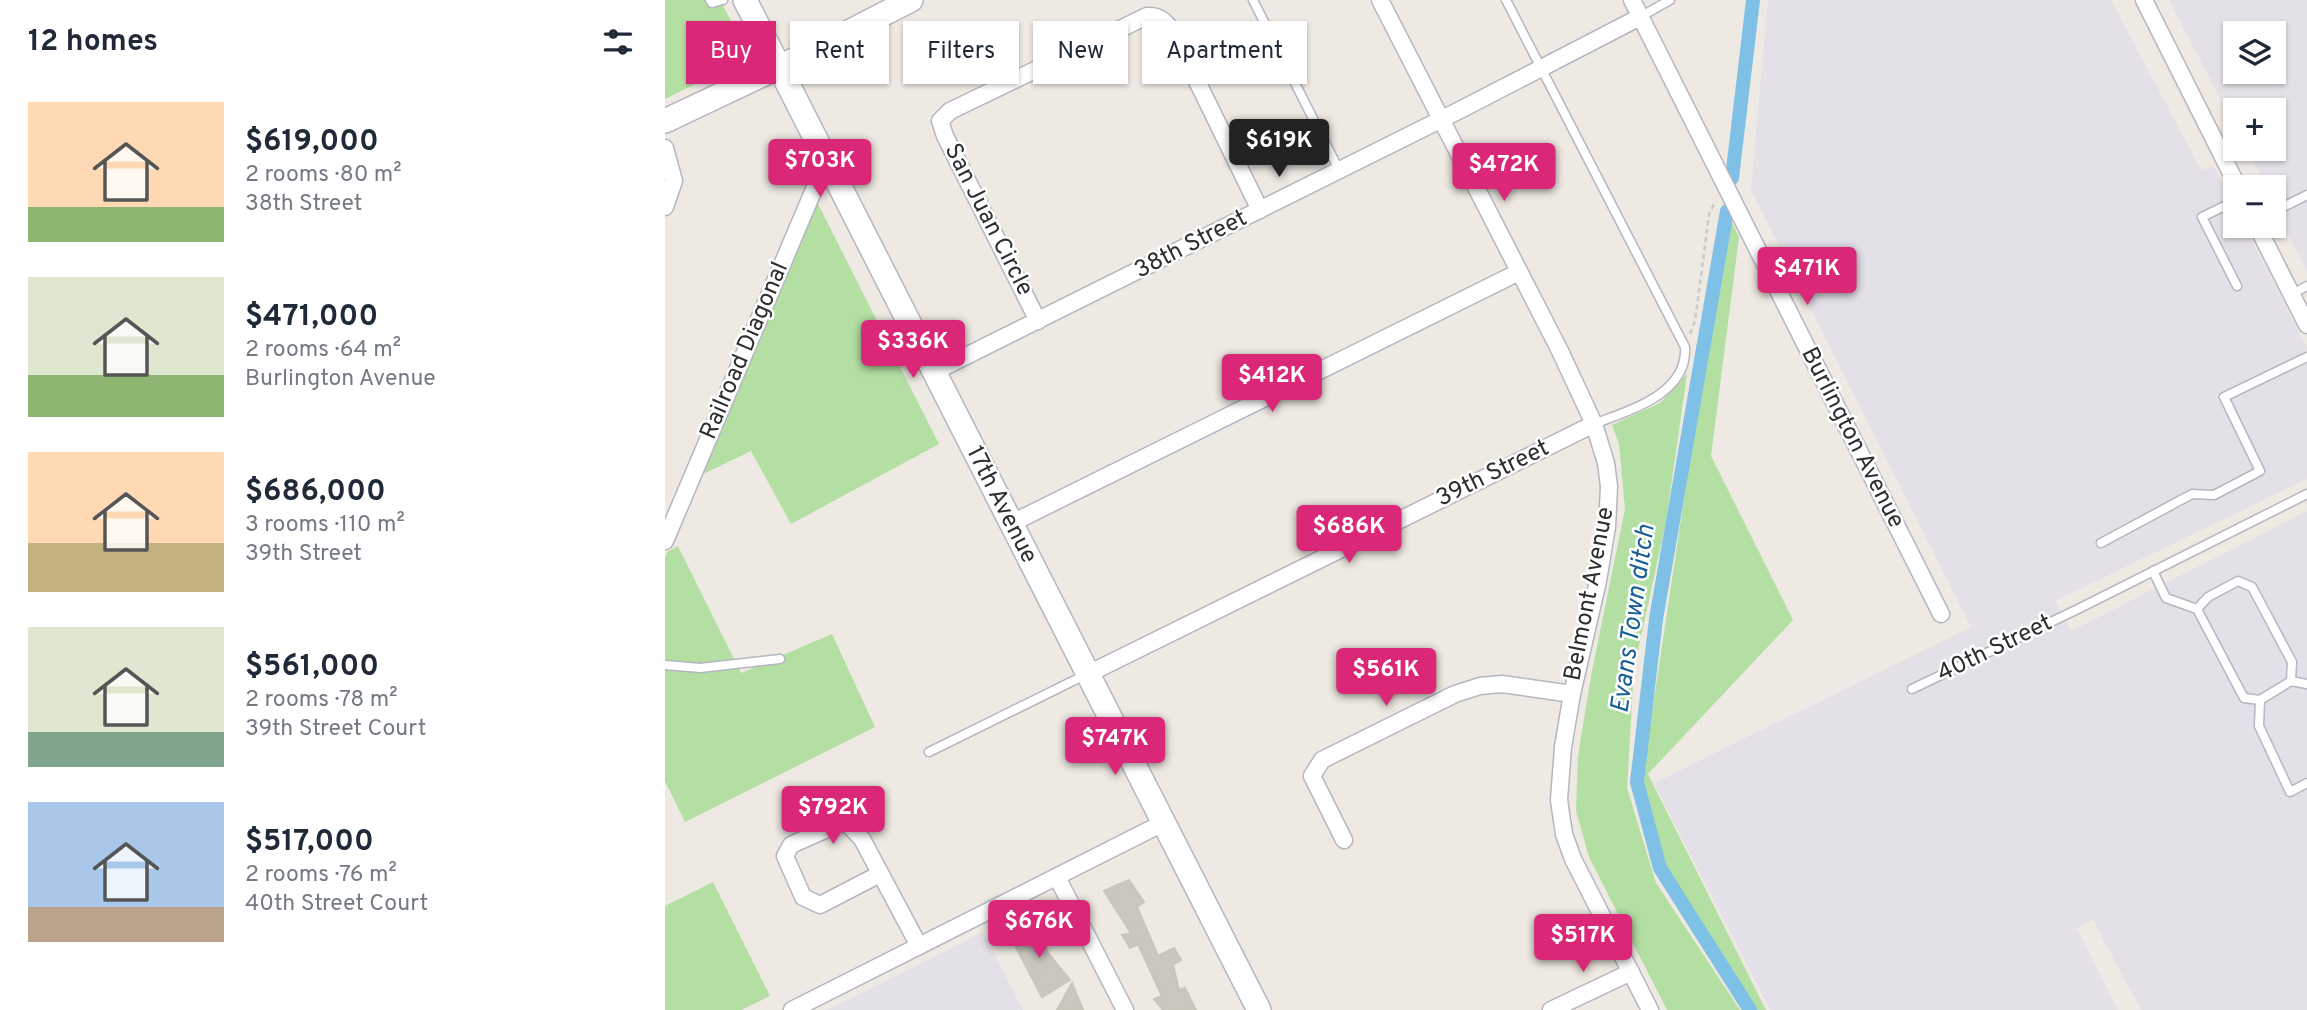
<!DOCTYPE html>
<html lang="en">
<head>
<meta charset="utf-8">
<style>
	:root { --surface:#fff; --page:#f2f2f3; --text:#1f2937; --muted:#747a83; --accent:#db2777 }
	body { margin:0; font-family:Overpass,sans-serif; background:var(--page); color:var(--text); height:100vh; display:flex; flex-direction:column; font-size:26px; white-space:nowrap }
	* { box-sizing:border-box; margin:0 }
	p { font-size:23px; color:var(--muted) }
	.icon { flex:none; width:38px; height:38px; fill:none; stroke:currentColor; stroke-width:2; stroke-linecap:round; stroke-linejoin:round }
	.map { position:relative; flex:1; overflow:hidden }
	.panel { display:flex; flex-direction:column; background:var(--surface); width:665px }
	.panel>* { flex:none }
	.hud { position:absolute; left:21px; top:21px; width:665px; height:63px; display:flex; gap:14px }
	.tools { position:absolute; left:1558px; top:21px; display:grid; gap:14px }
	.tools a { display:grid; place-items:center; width:63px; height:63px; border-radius:0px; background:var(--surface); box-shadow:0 2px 5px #0004; font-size:35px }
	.price { position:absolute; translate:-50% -60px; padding:0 16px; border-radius:7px; background:var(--accent); color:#fff; font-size:23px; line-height:46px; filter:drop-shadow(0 2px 4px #0008) }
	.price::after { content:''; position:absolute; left:50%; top:42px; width:21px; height:16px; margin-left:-10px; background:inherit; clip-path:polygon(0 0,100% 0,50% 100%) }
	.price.current { background:#222; color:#fff }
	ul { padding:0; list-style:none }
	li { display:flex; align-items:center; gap:21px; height:175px; padding:0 28px }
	li span { display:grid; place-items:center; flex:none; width:196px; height:140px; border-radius:0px; color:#555 }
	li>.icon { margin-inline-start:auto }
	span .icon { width:84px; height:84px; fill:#fffc; stroke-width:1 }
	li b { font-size:30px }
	h2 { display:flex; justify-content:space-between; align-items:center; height:84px; padding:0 28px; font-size:30px }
	.pill { padding:0 24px; border-radius:0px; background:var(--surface); box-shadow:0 2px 5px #0004; font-size:24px; line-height:63px }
	.pill.current { background:var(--accent); color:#fff }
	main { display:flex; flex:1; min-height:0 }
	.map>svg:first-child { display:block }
	.industrial { fill:#e3e1e7; fill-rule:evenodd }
	.green { fill:#b3dfa3 }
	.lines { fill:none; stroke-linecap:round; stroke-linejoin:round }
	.canal { stroke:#7fc1e6; stroke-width:14 }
	.building { fill:#cac7c0; stroke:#c9c5bb; stroke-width:2 }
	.lane-casing { stroke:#b5b6c0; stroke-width:11 }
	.street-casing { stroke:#b5b6c0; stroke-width:19 }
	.secondary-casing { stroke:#b5b6c0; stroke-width:26 }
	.path { stroke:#c9c9c9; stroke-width:2.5; stroke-dasharray:5 3.5; stroke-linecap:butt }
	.lane { stroke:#fff; stroke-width:8 }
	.street { stroke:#fff; stroke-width:16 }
	.secondary { stroke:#fff; stroke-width:23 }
	.labels { text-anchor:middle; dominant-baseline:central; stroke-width:5; stroke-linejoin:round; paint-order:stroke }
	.street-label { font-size:24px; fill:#2e2e2e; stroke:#fff }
	.water-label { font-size:26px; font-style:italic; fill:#196096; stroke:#fff }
</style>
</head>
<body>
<main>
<section class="panel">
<h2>12 homes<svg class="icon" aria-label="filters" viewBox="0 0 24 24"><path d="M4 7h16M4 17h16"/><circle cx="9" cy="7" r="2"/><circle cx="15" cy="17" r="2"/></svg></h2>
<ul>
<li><span style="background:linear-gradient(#ffd9b3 75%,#8fb573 0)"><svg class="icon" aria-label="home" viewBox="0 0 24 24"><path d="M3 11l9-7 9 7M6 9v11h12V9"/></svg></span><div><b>$619,000</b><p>2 rooms · 80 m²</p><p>38th Street</p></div></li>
<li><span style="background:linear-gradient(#dfe7d0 70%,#8fb573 0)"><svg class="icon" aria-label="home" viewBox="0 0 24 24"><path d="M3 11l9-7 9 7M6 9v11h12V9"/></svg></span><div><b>$471,000</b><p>2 rooms · 64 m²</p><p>Burlington Avenue</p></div></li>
<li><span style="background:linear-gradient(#ffd9b3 65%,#c2b280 0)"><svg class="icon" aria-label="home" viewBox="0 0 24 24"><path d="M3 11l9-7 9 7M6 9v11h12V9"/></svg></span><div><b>$686,000</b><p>3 rooms · 110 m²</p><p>39th Street</p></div></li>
<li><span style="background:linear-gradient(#dfe7d0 75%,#7fa58c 0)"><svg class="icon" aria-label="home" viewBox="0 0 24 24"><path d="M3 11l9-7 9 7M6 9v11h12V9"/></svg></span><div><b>$561,000</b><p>2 rooms · 78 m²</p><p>39th Street Court</p></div></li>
<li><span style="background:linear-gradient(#a9c7e8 75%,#b9a48a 0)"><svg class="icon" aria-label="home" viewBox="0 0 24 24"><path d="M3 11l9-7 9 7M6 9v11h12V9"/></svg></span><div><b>$517,000</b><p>2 rooms · 76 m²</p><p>40th Street Court</p></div></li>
</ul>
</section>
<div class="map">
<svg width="1642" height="1010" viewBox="0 0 1642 1010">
	<rect width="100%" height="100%" fill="#eee9e2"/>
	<g class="industrial">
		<polygon points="1103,0 1446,0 1536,170 1548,166 1570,207 1570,226 1579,226 1642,348 1642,479 1390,601 1406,631 1642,511 1642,1010 1476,1010 1428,920 1412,928 1453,1010 1105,1010 989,783 1306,627 1086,190"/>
		<path d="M1504,0H1642V272L1608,203V187H1602L1581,149H1608V110H1570V127ZM1570,33H1608V72H1570Z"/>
		<polygon points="318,932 358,1010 162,1010"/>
	</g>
	<g class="green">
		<polygon points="0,0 55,0 79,46 76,61 0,99"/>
		<polygon points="151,200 274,444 126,524 86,451 34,476"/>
		<polygon points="1065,218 1074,237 1046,456 1128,620 983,774 1101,1010 1089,1010 999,867 977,779 1031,420"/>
		<polygon points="1022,374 1001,522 969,669 962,788 991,883 1075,1010 1002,1010 924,857 911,811 913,756 926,676 960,509 954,444 947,425 995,403"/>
		<polygon points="13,546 76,673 167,634 210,727 20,822 0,781 0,557 2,552"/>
		<polygon points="48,882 105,996 76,1010 0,1010 0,906"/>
	</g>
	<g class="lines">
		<g class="canal">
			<polyline points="1067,178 1088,0"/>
			<polyline points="1062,211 991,619 972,782 995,868 1085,1010"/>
		</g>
	</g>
	<g class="building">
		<polygon points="464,880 479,902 472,907 493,956 509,948 516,960 508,965 514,990 520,988 531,1010 498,1010 489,999 497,996 473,944 465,948 457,935 466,933 439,891"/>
		<polygon points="369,922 383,953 405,980 377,997 345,936"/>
		<polygon points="407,983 418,1010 392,1010"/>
	</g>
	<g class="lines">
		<defs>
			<g id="lane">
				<polyline points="45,0 47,3 58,0"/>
				<polyline points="588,0 674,170"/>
				<path d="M841,0L1020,347C1023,394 965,410 929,424"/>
				<polyline points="975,17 1005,0"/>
				<polyline points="1570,201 1537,217 1572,286"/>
				<polyline points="1608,212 1642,195"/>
				<polyline points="1627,294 1642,286"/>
				<polyline points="1436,543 1527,494 1549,495 1595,471 1559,397 1642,357"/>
				<polyline points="1488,571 1501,598 1532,609 1579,698 1595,700 1626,681 1627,662 1587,587 1573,581 1543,597 1532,609"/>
				<polyline points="0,665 35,668 115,659"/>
				<polyline points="1626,681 1642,684"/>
				<polyline points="1247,689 1413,609 1642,494"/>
				<polyline points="1595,700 1594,726 1625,792 1642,783"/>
				<polyline points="264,752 420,675"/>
			</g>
			<g id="street">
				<polyline points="715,0 895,351 929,424 941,463 944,486 942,527 933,581 907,694 898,747 894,800 899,834 908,859 985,1010"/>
				<polyline points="967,0 1276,614"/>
				<polyline points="1479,0 1573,187"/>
				<polyline points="0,148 9,181 0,207"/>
				<polyline points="1592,226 1642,325"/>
				<path d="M373,321L280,136L275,121L285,111L482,16C495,15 501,22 508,32L595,210"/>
				<polyline points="269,372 795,110 975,17"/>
				<polyline points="345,524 854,272"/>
				<polyline points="0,541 161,161"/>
				<polyline points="423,674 929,424"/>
				<polyline points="679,840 647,776 657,760 790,694 815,686 837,684 907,694"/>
				<polyline points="215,874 155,905 138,897 120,856 126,845 180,821 197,839 254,946"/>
				<polyline points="392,877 460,1010"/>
				<polyline points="127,1010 498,823"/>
				<polyline points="886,1010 966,972"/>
			</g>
			<g id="secondary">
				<polyline points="80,0 594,1010"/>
				<polyline points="0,121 133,58 246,0"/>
			</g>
		</defs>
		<use href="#lane" class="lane-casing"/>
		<use href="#street" class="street-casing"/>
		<use href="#secondary" class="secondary-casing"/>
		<polyline class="path" points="1025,334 1030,321 1044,215 1049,204 1052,202"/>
		<use href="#lane" class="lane"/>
		<use href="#street" class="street"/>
		<use href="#secondary" class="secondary"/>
	</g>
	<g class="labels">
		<g class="street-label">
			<text transform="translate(323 220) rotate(63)">San Juan Circle</text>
			<text transform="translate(526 245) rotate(-27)">38th Street</text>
			<text transform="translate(80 351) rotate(-67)">Railroad Diagonal</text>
			<text transform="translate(1187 438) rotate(63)">Burlington Avenue</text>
			<text transform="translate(828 474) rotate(-26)">39th Street</text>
			<text transform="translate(336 505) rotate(63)">17th Avenue</text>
			<text transform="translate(925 594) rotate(-79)">Belmont Avenue</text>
			<text transform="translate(1330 649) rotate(-26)">40th Street</text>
		</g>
		<g class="water-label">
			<text transform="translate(969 619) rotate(-82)">Evans Town ditch</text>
		</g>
	</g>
</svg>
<div class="tools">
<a><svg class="icon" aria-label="layers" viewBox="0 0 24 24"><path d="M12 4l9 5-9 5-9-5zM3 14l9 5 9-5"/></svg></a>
<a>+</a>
<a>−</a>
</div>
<b class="price current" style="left:614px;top:179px">$619K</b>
<b class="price" style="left:155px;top:199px">$703K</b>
<b class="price" style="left:839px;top:203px">$472K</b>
<b class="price" style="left:1142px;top:307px">$471K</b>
<b class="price" style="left:248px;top:380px">$336K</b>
<b class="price" style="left:607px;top:414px">$412K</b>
<b class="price" style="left:684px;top:565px">$686K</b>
<b class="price" style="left:721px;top:708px">$561K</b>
<b class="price" style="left:450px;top:777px">$747K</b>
<b class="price" style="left:168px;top:846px">$792K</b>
<b class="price" style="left:374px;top:960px">$676K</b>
<b class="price" style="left:918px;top:974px">$517K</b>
<div class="hud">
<a class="pill current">Buy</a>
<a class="pill">Rent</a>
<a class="pill">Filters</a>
<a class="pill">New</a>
<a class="pill">Apartment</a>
</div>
</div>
</main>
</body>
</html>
